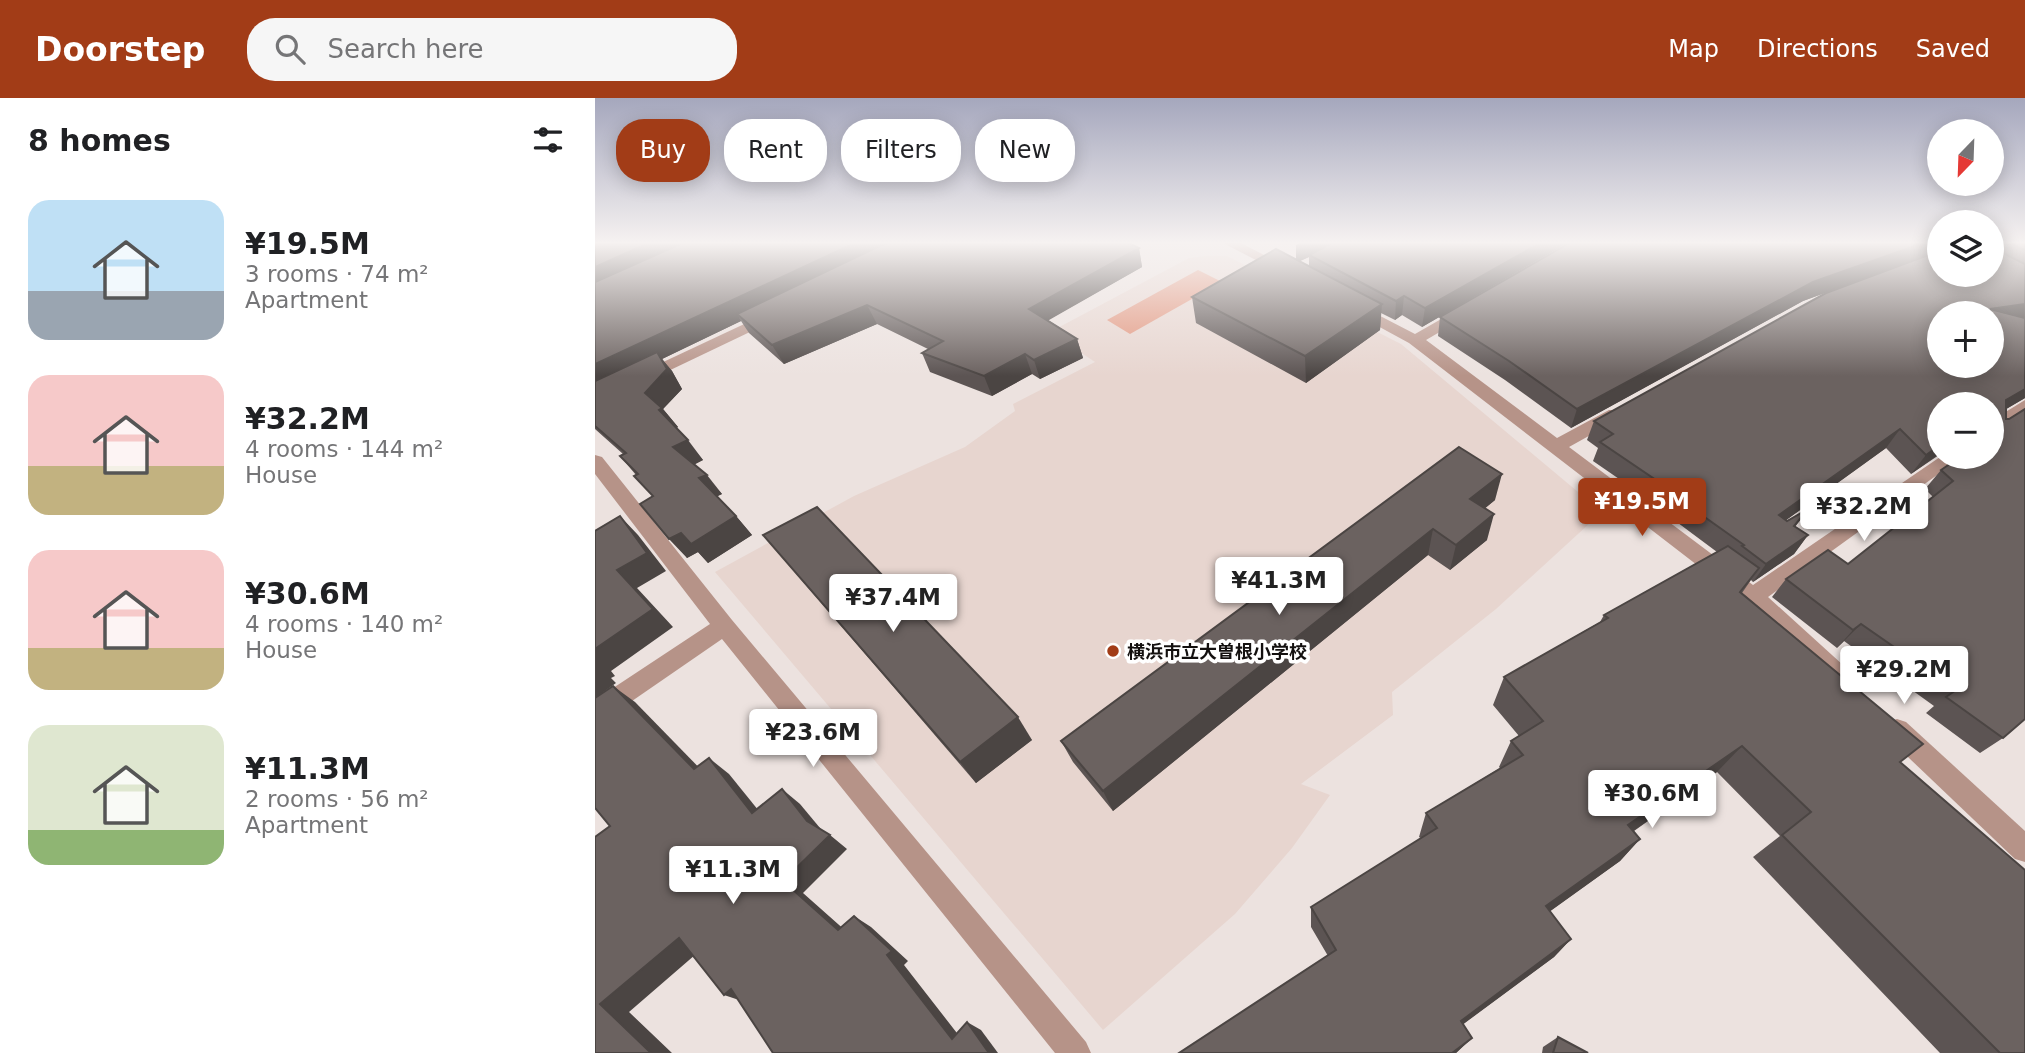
<!DOCTYPE html>
<html lang="en">
<head>
<meta charset="utf-8">
<style>
	:root { --surface:#fff; --page:#f6f6f6; --text:#202124; --muted:#757577; --accent:#a23c17 }
	body { margin:0; font-family:"DejaVu Sans","Noto Sans JP",sans-serif; background:var(--page); color:var(--text); height:100vh; display:flex; flex-direction:column; font-size:26px; white-space:nowrap }
	* { box-sizing:border-box; margin:0 }
	p { font-size:23px; color:var(--muted) }
	.icon { flex:none; width:38px; height:38px; fill:none; stroke:currentColor; stroke-width:2; stroke-linecap:round; stroke-linejoin:round }
	.map { position:relative; flex:1; overflow:hidden }
	.sheet { display:flex; flex-direction:column; background:var(--surface); width:595px }
	.sheet>* { flex:none }
	.guide { position:absolute; left:21px; top:21px; width:665px; height:63px; display:flex; gap:14px }
	.needle { width:46px; rotate:203deg }
	.tools { position:absolute; left:1332px; top:21px; display:grid; gap:14px }
	.tools a { display:grid; place-items:center; width:77px; height:77px; border-radius:50%; background:var(--surface); box-shadow:0 4px 18px #0003; font-size:35px }
	.price { position:absolute; translate:-50% -60px; padding:0 16px; border-radius:7px; background:#fff; color:#222; font-size:23px; line-height:46px; filter:drop-shadow(0 2px 4px #0008) }
	.price::after { content:''; position:absolute; left:50%; top:42px; width:21px; height:16px; margin-left:-10px; background:inherit; clip-path:polygon(0 0,100% 0,50% 100%) }
	.price.selected { background:var(--accent); color:#fff }
	ul { padding:0; list-style:none }
	li { display:flex; align-items:center; gap:21px; height:175px; padding:0 28px }
	li span { display:grid; place-items:center; flex:none; width:196px; height:140px; border-radius:21px; color:#555 }
	li>.icon { margin-inline-start:auto }
	span .icon { width:84px; height:84px; fill:#fffc; stroke-width:1 }
	li b { font-size:30px }
	h2 { display:flex; justify-content:space-between; align-items:center; height:84px; padding:0 28px; font-size:30px }
	.chip { padding:0 24px; border-radius:28px; background:var(--surface); box-shadow:0 4px 18px #0003; font-size:24px; line-height:63px }
	.chip.selected { background:var(--accent); color:#fff }
	header { display:flex; align-items:center; gap:42px; box-sizing:border-box; height:98px; padding:0 35px; background:var(--accent); color:#fff }
	header strong { font-size:33px }
	nav { display:flex; gap:38px; margin-inline-start:auto; font-size:24px }
	.search { width:490px; height:63px; background:var(--page); display:flex; align-items:center; gap:18px; box-sizing:border-box; padding:0 24px; border-radius:28px; color:var(--muted); font-size:26px }
	main { display:flex; flex:1; min-height:0 }
	.map>svg:first-child { display:block }
	.built { fill:#e7d5cf }
	.forest { fill:#e2947c }
	.lines { fill:none; stroke-linecap:round; stroke-linejoin:round }
	.street { fill:#b69388; fill-rule:evenodd }
	.wall { fill:#5c5453; fill-rule:evenodd }
	.shaded-wall { fill:#4b4543 }
	.building { fill:#6b6260; stroke:#4b4543; stroke-width:2; fill-rule:evenodd }
	.poi-dot { fill:#a23c17; stroke:#fff; stroke-width:2.5 }
	.labels { text-anchor:middle; dominant-baseline:central; stroke-width:7; stroke-linejoin:round; paint-order:stroke }
	.poi-label { font-size:18px; font-weight:bold; fill:#13100f; stroke:#fff; text-anchor:start }
</style>
</head>
<body>
<header>
<strong>Doorstep</strong>
<div class="search"><svg class="icon" aria-label="search" viewBox="0 0 24 24"><circle cx="10" cy="10" r="6"/><path d="M15 15l6 6"/></svg>Search here</div>
<nav><a>Map</a><a>Directions</a><a>Saved</a></nav>
</header>
<main>
<section class="sheet">
<h2>8 homes<svg class="icon" aria-label="filters" viewBox="0 0 24 24"><path d="M4 7h16M4 17h16"/><circle cx="9" cy="7" r="2"/><circle cx="15" cy="17" r="2"/></svg></h2>
<ul>
<li><span style="background:linear-gradient(#bfe0f5 65%,#9aa5b1 0)"><svg class="icon" aria-label="home" viewBox="0 0 24 24"><path d="M3 11l9-7 9 7M6 9v11h12V9"/></svg></span><div><b>¥19.5M</b><p>3 rooms · 74 m²</p><p>Apartment</p></div></li>
<li><span style="background:linear-gradient(#f6c9c9 65%,#c2b280 0)"><svg class="icon" aria-label="home" viewBox="0 0 24 24"><path d="M3 11l9-7 9 7M6 9v11h12V9"/></svg></span><div><b>¥32.2M</b><p>4 rooms · 144 m²</p><p>House</p></div></li>
<li><span style="background:linear-gradient(#f6c9c9 70%,#c2b280 0)"><svg class="icon" aria-label="home" viewBox="0 0 24 24"><path d="M3 11l9-7 9 7M6 9v11h12V9"/></svg></span><div><b>¥30.6M</b><p>4 rooms · 140 m²</p><p>House</p></div></li>
<li><span style="background:linear-gradient(#dfe7d0 75%,#8fb573 0)"><svg class="icon" aria-label="home" viewBox="0 0 24 24"><path d="M3 11l9-7 9 7M6 9v11h12V9"/></svg></span><div><b>¥11.3M</b><p>2 rooms · 56 m²</p><p>Apartment</p></div></li>
</ul>
</section>
<div class="map">
<svg width="1430" height="955" viewBox="0 0 1430 955">
	<rect width="100%" height="100%" fill="#ece2df"/>
	<polygon class="built" points="611,158 632,158 806,246 1007,414 901,511 797,594 798,617 706,686 735,697 697,750 640,816 508,932 120,474 259,398 370,349 420,313 418,306 500,264 455,234 594,160"/>
	<polygon class="forest" points="603,172 627,184 535,236 512,222"/>
	<g class="lines">
		<g class="street">
			<polygon points="626,144 644,144 698,172 696,175 686,175"/>
			<polygon points="762,206 820,236 862,212 872,212 875,215 872,218 831,242 962,340 1014,312 1026,312 1029,316 1026,320 974,349 1158,487 1345,359 1367,359 1173,499 1248,567 1252,574 1248,581 1240,584 1232,581 1150,504 814,245 757,214 754,211"/>
			<polygon points="177,213 182,215 185,218 182,221 0,308 0,296"/>
			<polygon points="1430,302 1430,316 1396,338 1396,323"/>
			<polygon points="0,357 7,359 137,522 491,944 496,955 460,955 127,541 8,623 0,626 0,602 115,526 0,376"/>
			<polygon points="1302,621 1311,624 1430,733 1430,764 1420,761 1293,640 1290,632 1293,624"/>
		</g>
	</g>
	<g class="wall">
		<polygon points="0,144 544,150 547,169 453,222 482,241 488,260 445,281 437,276 397,298 335,274 327,255 333,251 282,226 189,266 154,235 146,223 67,261 77,273 87,291 68,311 83,329 81,330 108,362 99,366 127,396 122,398 141,418 157,437 113,465 103,454 92,460 58,398 41,377 25,358 28,356 0,331"/>
		<path d="M974,144L827,229L807,217L800,222L786,215L785,232L711,285L601,225L597,199L701,162V147ZM714,159V168L704,163Z"/>
		<path d="M976,144H1344V177H1396V144H1430V300L1411,311V321H1414L1430,311V621L1408,640L1385,655L1331,615L1339,608L1249,543L1242,550L1177,499L1191,481L1233,452L1253,466L1338,399L1330,391L1346,372L1365,359H1396V306H1344V357L1316,376L1291,350L1191,422L1192,423L1208,414L1210,415L1200,429L1213,437L1199,456L1158,484L1156,482L1147,495L1328,646L1305,664L1430,772V955H1345L1158,759L1185,738L1122,674L1039,733L1045,741L1025,763L955,813L976,841L959,859L868,926L877,940L861,955H584L733,858L716,829V809L826,740L824,739L831,715L905,670L904,669L916,643L924,638L898,607L909,579L1005,524L1009,517L1122,454L1071,416L1072,414L998,363L1003,350L992,342L999,323L1231,195L1290,173L1208,203L976,330L910,282L843,238L845,219ZM1344,215H1396V268H1344Z"/>
		<polygon points="864,349 900,402 890,410 892,442 855,472 833,457 518,713 478,664 466,643"/>
		<polygon points="168,437 437,642 381,685"/>
		<polygon points="963,939 993,955 947,955 948,949"/>
	</g>
	<g class="shaded-wall">
		<polygon points="56,144 110,144 0,194 0,169"/>
		<polygon points="262,144 310,144 142,216 146,223 67,261 77,273 87,291 68,311 83,329 80,331 0,293 0,266"/>
		<polygon points="706,144 744,144 714,157 714,159 701,165 701,147"/>
		<polygon points="947,144 974,144 827,229 830,210"/>
		<polygon points="1331,144 1344,144 1344,153 1208,203 976,330 982,311 1218,184"/>
		<polygon points="544,150 547,169 440,230 434,211"/>
		<polygon points="809,198 807,217 800,222 801,203"/>
		<polygon points="787,206 785,232 711,285 710,258"/>
		<polygon points="1430,206 1430,223 1395,211"/>
		<polygon points="272,207 282,226 189,266 177,247"/>
		<polygon points="482,241 488,260 445,281 439,262"/>
		<polygon points="430,256 437,276 397,298 389,278"/>
		<polygon points="1430,291 1430,300 1396,320 1411,302"/>
		<polygon points="1305,331 1291,350 1172,436 1184,417"/>
		<polygon points="93,342 108,362 95,369 78,349"/>
		<polygon points="1344,348 1344,356 1316,376 1331,357"/>
		<polygon points="907,376 900,402 870,427 875,401"/>
		<polygon points="112,377 127,396 121,399 104,380"/>
		<polygon points="899,416 892,442 855,472 861,447"/>
		<polygon points="25,418 43,437 71,473 42,490 78,529 16,573 20,578 16,580 21,585 0,600 0,551 22,472"/>
		<polygon points="141,418 157,437 113,465 103,454 92,460 74,441 86,435"/>
		<polygon points="838,431 833,457 518,713 508,693"/>
		<polygon points="1213,437 1199,456 1158,484 1171,466"/>
		<polygon points="1266,526 1242,550 1258,532"/>
		<polygon points="18,588 40,604 120,686 99,671"/>
		<polygon points="423,619 437,642 381,685 365,664"/>
		<polygon points="1147,648 1122,674 1014,750 1033,727"/>
		<polygon points="114,660 134,676 177,729 157,715"/>
		<polygon points="187,691 205,706 230,736 212,723"/>
		<polygon points="235,737 252,751 208,795 261,842 243,832 188,783"/>
		<polygon points="1045,741 1025,763 936,827 951,808"/>
		<polygon points="259,818 276,829 313,863 309,867 372,948 357,941"/>
		<polygon points="84,840 108,850 34,914 77,955 56,955 5,906"/>
		<polygon points="976,841 959,859 855,936 866,923"/>
		<polygon points="136,891 153,905 129,897"/>
		<polygon points="372,924 386,932 403,955 394,955"/>
		<polygon points="877,940 861,955 857,955"/>
	</g>
	<g class="building">
		<polygon points="0,144 56,144 0,169"/>
		<polygon points="90,144 262,144 0,266 0,184"/>
		<polygon points="293,144 532,144 544,150 434,211 482,241 439,262 430,256 389,278 327,255 348,243 272,207 177,247 142,216"/>
		<polygon points="739,144 947,144 830,210 809,198 801,203 714,157"/>
		<polygon points="976,144 1331,144 1218,184 982,311 914,263 845,219"/>
		<path d="M1396,144H1407L1408,155L1430,166V206L1395,211L1430,220V291L1411,302V321H1414L1430,311V621L1408,640L1351,599L1361,592L1266,526L1258,532L1191,481L1233,452L1253,466L1358,383L1346,372L1365,359H1396V306H1344V348L1331,357L1305,331L1184,417L1192,423L1208,414L1210,415L1199,428L1213,437L1171,466L1147,448L1149,447L1080,398L1083,397L1005,344L1018,336L999,323L1231,195L1344,153V177H1396ZM1344,215H1396V268H1344Z"/>
		<polygon points="1413,144 1430,144 1430,152"/>
		<polygon points="681,151 787,206 710,258 597,199"/>
		<polygon points="62,254 72,271 50,295 67,310 64,312 93,342 78,349 112,377 104,380 141,418 96,446 86,435 74,441 45,406 58,398 39,378 43,376 25,358 31,355 0,328 0,283"/>
		<polygon points="864,349 907,376 875,401 899,416 861,447 838,431 508,693 466,643"/>
		<polygon points="222,409 423,619 365,664 168,437"/>
		<polygon points="25,418 52,455 22,472 58,511 0,551 0,433"/>
		<polygon points="1133,448 1164,470 1145,494 1328,646 1305,664 1430,772 1430,955 1405,955 1187,737 1216,714 1147,648 1033,727 1045,741 951,808 976,841 866,923 877,940 857,955 584,955 741,852 716,809 842,730 831,715 928,657 916,643 948,623 909,579 1013,520 1009,517"/>
		<polygon points="18,588 99,671 114,660 157,715 187,691 212,723 235,737 188,783 243,832 259,818 297,853 292,857 357,941 372,924 394,955 178,955 136,891 129,897 84,840 5,906 56,955 0,955 0,739 15,728 0,710 0,600"/>
		<polygon points="963,939 993,955 958,955"/>
	</g>
	<linearGradient id="sky" x2="0" y2="1"><stop stop-color="#a5a7bd"/><stop offset="0.52" stop-color="#f6f2f1"/><stop offset="1" stop-color="#f6f2f1" stop-opacity="0"/></linearGradient>
	<rect width="1430" height="278" fill="url(#sky)"/>
	<circle class="poi-dot" cx="518" cy="553" r="7"/>
	<g class="labels">
		<g class="poi-label">
			<text x="532" y="553">横浜市立大曽根小学校</text>
		</g>
	</g>
</svg>
<div class="tools">
<a><svg class="needle" viewBox="-14 -14 28 28"><path d="M0-13l5 13h-10z" fill="#e53935"/><path d="M0 13l5-13h-10z" fill="#757577"/></svg></a>
<a><svg class="icon" aria-label="layers" viewBox="0 0 24 24"><path d="M12 4l9 5-9 5-9-5zM3 14l9 5 9-5"/></svg></a>
<a>+</a>
<a>−</a>
</div>
<b class="price selected" style="left:1047px;top:440px">¥19.5M</b>
<b class="price" style="left:1269px;top:445px">¥32.2M</b>
<b class="price" style="left:684px;top:519px">¥41.3M</b>
<b class="price" style="left:298px;top:536px">¥37.4M</b>
<b class="price" style="left:1309px;top:608px">¥29.2M</b>
<b class="price" style="left:218px;top:671px">¥23.6M</b>
<b class="price" style="left:1057px;top:732px">¥30.6M</b>
<b class="price" style="left:138px;top:808px">¥11.3M</b>
<div class="guide">
<a class="chip selected">Buy</a>
<a class="chip">Rent</a>
<a class="chip">Filters</a>
<a class="chip">New</a>
</div>
</div>
</main>
</body>
</html>
